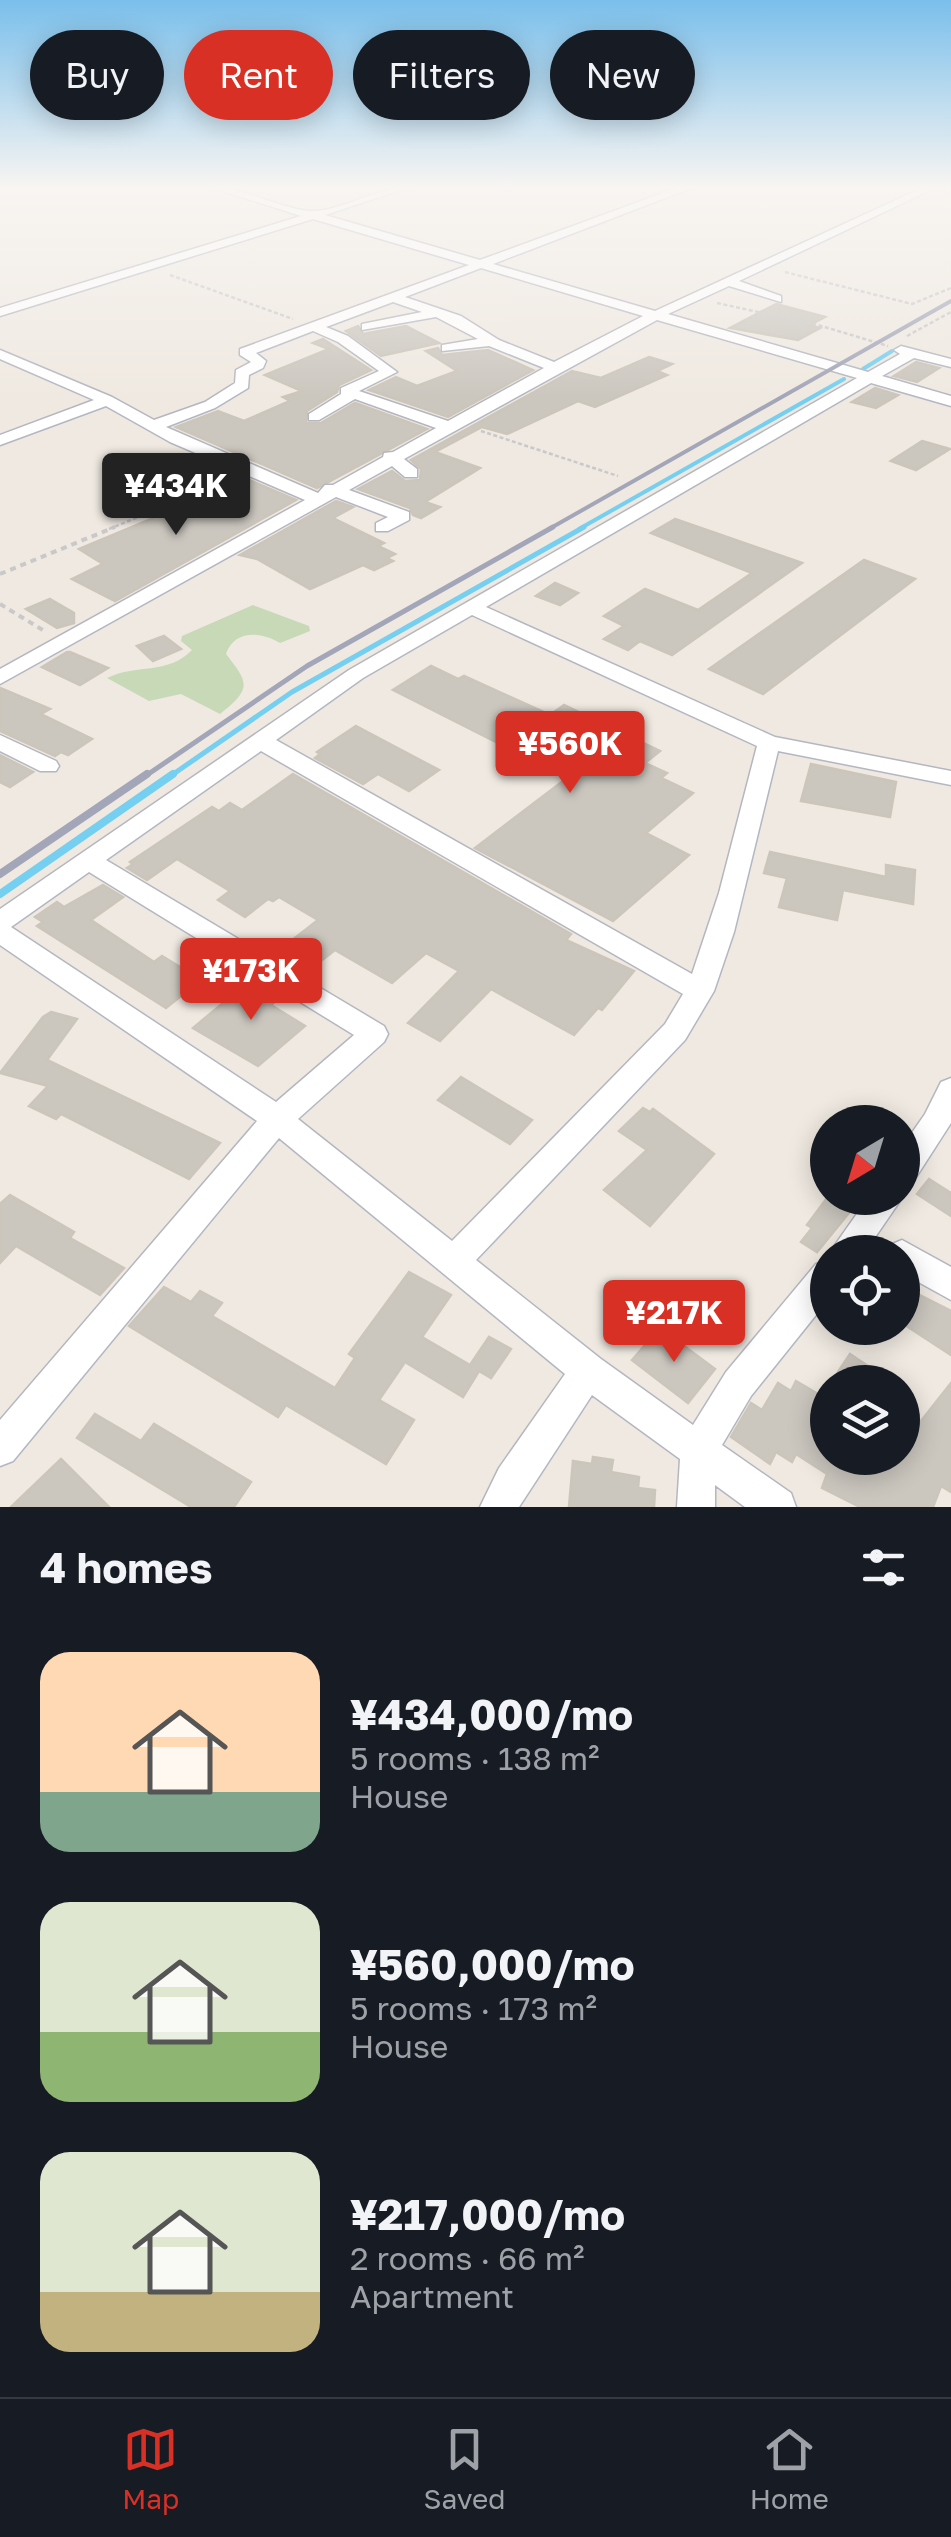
<!DOCTYPE html>
<html lang="en">
<head>
<meta charset="utf-8">
<style>
	:root { --surface:#171b24; --page:#242831; --text:#f1f3f6; --muted:#9ea1a6; --line:#363941; --accent:#d93025 }
	body { margin:0; font-family:"Golos Text",sans-serif; background:var(--page); color:var(--text); height:100vh; display:flex; flex-direction:column; font-size:38px; white-space:nowrap }
	* { box-sizing:border-box; margin:0 }
	p { font-size:32px; color:var(--muted) }
	.icon { flex:none; width:55px; height:55px; fill:none; stroke:currentColor; stroke-width:2; stroke-linecap:round; stroke-linejoin:round }
	.map { position:relative; height:1507px; overflow:hidden }
	.drawer { display:flex; flex-direction:column; background:var(--surface); flex:1 }
	.drawer>* { flex:none }
	.hud { position:absolute; left:30px; top:30px; width:892px; height:90px; display:flex; gap:20px }
	.needle { width:65px; rotate:218deg }
	.tools { position:absolute; left:810px; top:1105px; display:grid; gap:20px }
	.tools a { display:grid; place-items:center; width:110px; height:110px; border-radius:50%; background:var(--surface); box-shadow:0 5px 25px #0003; font-size:50px }
	.price { position:absolute; translate:-50% -85px; padding:0 22px; border-radius:10px; background:var(--accent); color:#fff; font-size:32px; line-height:65px; filter:drop-shadow(0 2px 5px #0008) }
	.price::after { content:''; position:absolute; left:50%; top:60px; width:30px; height:22px; margin-left:-15px; background:inherit; clip-path:polygon(0 0,100% 0,50% 100%) }
	.price.current { background:#222; color:#fff }
	ul { padding:0; list-style:none }
	li { display:flex; align-items:center; gap:30px; height:250px; padding:0 40px }
	li span { display:grid; place-items:center; flex:none; width:280px; height:200px; border-radius:30px; color:#555 }
	li>.icon { margin-inline-start:auto }
	span .icon { width:120px; height:120px; fill:#fffc; stroke-width:1 }
	li b { font-size:42px }
	h2 { display:flex; justify-content:space-between; align-items:center; height:120px; padding:0 40px; font-size:42px }
	.chip { padding:0 35px; border-radius:45px; background:var(--surface); box-shadow:0 5px 25px #0003; font-size:35px; line-height:90px }
	.chip.current { background:var(--accent); color:#fff }
	.dock { display:flex; justify-content:space-around; align-items:center; height:140px; border-top:2px solid var(--line); background:var(--surface); font-size:28px; color:var(--muted) }
	.dock a { display:grid; justify-items:center; gap:5px }
	.dock .current { color:var(--accent) }
	.map>svg:first-child { display:block }
	.cemetery { fill:#c8d9b8 }
	.lines { fill:none; stroke-linecap:round; stroke-linejoin:round }
	.stream-far2 { stroke:#75cff0; stroke-width:4 }
	.stream-far1 { stroke:#75cff0; stroke-width:5 }
	.stream { stroke:#75cff0; stroke-width:8 }
	.building { fill:#cbc7bf; stroke:#cbc5ba; stroke-width:2.5 }
	.minor-casing { stroke:#b4b7c1; stroke-width:3 }
	.path-far1 { stroke:#c9c9c9; stroke-width:2.5; stroke-dasharray:4 2.5; stroke-linecap:butt }
	.path { stroke:#c9c9c9; stroke-width:4; stroke-dasharray:6 5; stroke-linecap:butt }
	.minor { fill:#fff; fill-rule:evenodd }
	.rail-far2 { stroke:#a3a6b8; stroke-width:4 }
	.rail-far1 { stroke:#a3a6b8; stroke-width:5 }
	.rail { stroke:#a3a6b8; stroke-width:8 }
</style>
</head>
<body>
<div class="map">
<svg width="951" height="1507" viewBox="0 0 951 1507">
	<rect width="100%" height="100%" fill="#efe9e1"/>
	<path class="cemetery" d="M253,605L309,626L310,631L280,643C261,632 235,629 226,654C249,683 252,689 220,714L181,694L149,701L107,678C135,664 168,675 192,650L181,641L182,636Z"/>
	<g class="lines">
		<g class="stream-far2">
			<polyline points="863,369 892,351"/>
			<polyline points="579,529 844,379"/>
		</g>
		<polyline class="stream-far1" points="169,777 292,692 584,527"/>
		<polyline class="stream" points="0,894 173,774"/>
	</g>
	<g class="building">
		<polygon points="776,304 825,317 810,325 820,328 798,340 730,328"/>
		<polygon points="358,326 363,334 406,326 439,343 381,356 346,331"/>
		<polygon points="323,339 371,370 339,385 337,392 307,411 306,423 321,423 355,403 427,429 317,488 176,427 218,411 244,421 290,401 283,397 302,391 265,375 329,349 313,343"/>
		<polygon points="438,348 442,355 488,350 533,370 448,417 369,390 396,377 417,386 457,371 426,351"/>
		<polygon points="649,357 672,364 657,371 667,375 595,407 578,401 507,434 482,427 435,452 480,468 425,502 440,507 421,518 413,515 410,508 358,489 392,471 405,481 420,480 421,469 411,460 572,371 601,378"/>
		<polygon points="916,362 939,368 917,382 894,376"/>
		<polygon points="875,388 898,395 876,408 852,402"/>
		<polygon points="922,441 950,449 916,470 891,461"/>
		<polygon points="247,479 296,500 115,601 72,579 103,564 79,549"/>
		<polygon points="336,501 353,507 333,518 384,543 378,546 395,554 387,558 393,561 374,570 363,565 310,589 257,559 240,555"/>
		<polygon points="675,519 802,563 672,655 640,641 628,650 604,639 624,626 604,616 645,589 698,610 752,573 651,533"/>
		<polygon points="864,560 915,579 763,694 709,669"/>
		<polygon points="555,583 578,593 560,605 536,596"/>
		<polygon points="50,599 74,613 74,623 57,628 26,609"/>
		<polygon points="164,636 181,649 153,661 137,646"/>
		<polygon points="67,652 70,652 108,668 80,685 42,667"/>
		<polygon points="431,666 458,679 464,676 550,715 564,705 660,751 645,763 667,773 661,778 693,793 646,833 689,855 613,921 475,848 567,778 393,690"/>
		<polygon points="0,688 50,709 41,714 92,739 68,755 61,752 55,756 0,731"/>
		<polygon points="356,726 439,770 409,791 378,774 363,784 315,758 320,754 317,752"/>
		<polygon points="0,755 33,772 10,787 0,782"/>
		<polygon points="811,764 896,782 890,817 801,801"/>
		<polygon points="293,774 571,934 566,940 634,971 602,1010 598,1008 574,1035 491,989 440,1041 408,1023 459,971 426,953 392,983 335,950 308,971 277,952 318,920 279,897 273,901 268,899 245,917 218,900 230,891 177,859 147,880 127,868 133,864 130,862 212,807 219,811 230,803 242,810"/>
		<polygon points="770,852 886,877 886,865 915,870 913,904 843,890 837,920 779,907 787,878 764,873"/>
		<polygon points="103,885 123,897 91,920 154,962 162,956 201,980 166,1008 37,926 43,922 35,917 57,902 64,907"/>
		<polygon points="253,978 282,995 271,1005 305,1026 258,1066 193,1028"/>
		<polygon points="51,1012 77,1019 47,1060 220,1143 189,1179 61,1114 56,1119 29,1106 48,1086 0,1073 43,1017"/>
		<polygon points="461,1077 532,1120 510,1144 438,1100"/>
		<polygon points="643,1108 650,1112 653,1109 714,1154 650,1226 604,1190 647,1150 619,1131"/>
		<polygon points="929,1179 951,1193 951,1216 917,1194"/>
		<polygon points="10,1195 74,1232 70,1238 124,1268 100,1295 16,1246 0,1263 0,1204"/>
		<polygon points="827,1198 861,1198 817,1252 801,1242 812,1228 807,1225"/>
		<polygon points="409,1272 451,1295 422,1337 470,1365 489,1337 511,1349 491,1378 479,1371 463,1397 405,1362 379,1400 414,1420 386,1464 286,1405 278,1417 129,1326 164,1287 191,1302 200,1291 222,1303 212,1316 335,1388 355,1358 349,1354"/>
		<polygon points="902,1286 951,1311 951,1355 902,1323"/>
		<polygon points="660,1328 715,1369 688,1403 632,1360"/>
		<polygon points="850,1354 892,1382 853,1382 838,1372"/>
		<polygon points="796,1381 828,1400 828,1458 902,1458 902,1445 951,1383 951,1492 941,1486 933,1507 860,1507 822,1488 827,1474 796,1454 792,1462 776,1452 770,1464 731,1437 751,1403 762,1410 778,1383 791,1391"/>
		<polygon points="95,1414 141,1441 154,1424 251,1482 234,1507 191,1507 77,1438"/>
		<polygon points="593,1457 613,1460 611,1472 639,1477 638,1488 655,1490 654,1507 569,1507 573,1461 592,1464"/>
		<polygon points="61,1459 109,1507 11,1507"/>
	</g>
	<g class="lines">
		<defs>
			<g id="minor">
				<path d="M210,187C245,187 276,208 310,211C337,213 378,187 410,187L325,215L480,260L679,187H694L493,264L655,311L924,187H937L739,281L781,296V302L729,286L668,314L868,372L900,354L894,350L901,346L951,359V367L914,358L882,376L951,396V406L871,383L486,607L775,737L951,771V785L778,751L734,932L714,991L685,1040L476,1260L601,1359L693,1425L726,1372L816,1264L828,1260V1300L751,1396L722,1445L791,1493L796,1507H745L715,1485V1507H677L680,1459L592,1395L519,1507H480L499,1468L565,1374L279,1138L13,1461L0,1466V1420L257,1121L0,945V909L349,670L857,378L657,320L404,459L417,469V477H405L392,466L349,490L409,512V520L388,531H376V523L388,517L336,497L0,684V669L305,500L170,442L106,406L0,445V435L94,400L0,359V350L112,397L154,420L205,402L235,383L236,370L251,362L240,355V349L469,265L313,219L0,316V308L301,216ZM481,268L643,316L554,362L499,340L461,316L405,297ZM393,302L422,312L362,324V330L436,317L478,339L442,345V351L489,346L544,368L448,421L359,391L397,372L348,336L326,327ZM313,331L338,342L379,371L341,388V394L309,414V420H319L355,399L436,428L393,452L384,453L383,457L333,485H325L318,493L166,427L215,408L248,388L249,375L263,368L266,361L256,353ZM472,615L757,746L719,893L692,974L276,740L363,678ZM261,751L683,994L665,1024L452,1241L298,1119L384,1042L388,1034L384,1026L106,860ZM89,872L354,1035L276,1102L11,927Z"/>
				<polygon points="0,735 56,761 59,766 56,771 40,771 0,751"/>
				<polygon points="951,1078 951,1123 913,1182 902,1186 902,1147 925,1114 941,1082"/>
				<polygon points="868,1198 902,1198 865,1252 830,1252"/>
				<polygon points="902,1240 951,1267 951,1300 902,1273 902,1252 887,1252 890,1245"/>
			</g>
		</defs>
		<use href="#minor" class="minor-casing"/>
		<g class="path-far1">
			<polyline points="785,272 912,304 951,288"/>
			<polyline points="170,275 293,319"/>
			<polyline points="717,303 818,325 888,346"/>
			<polyline points="746,321 760,312"/>
			<polyline points="907,336 951,312"/>
			<polyline points="481,431 618,476"/>
			<polyline points="109,529 231,479"/>
		</g>
		<g class="path">
			<polyline points="0,574 115,527"/>
			<polyline points="0,604 46,632"/>
		</g>
		<use href="#minor" class="minor"/>
		<polyline class="rail-far2" points="549,529 951,301"/>
		<polyline class="rail-far1" points="144,777 307,666 553,527"/>
		<polyline class="rail" points="0,874 147,774"/>
	</g>
	<linearGradient id="sky" x2="0" y2="1"><stop stop-color="#7abfeb"/><stop offset="0.47" stop-color="#f8f5f2"/><stop offset="1" stop-color="#f8f5f2" stop-opacity="0"/></linearGradient>
	<rect width="951" height="398" fill="url(#sky)"/>
</svg>
<div class="tools">
<a><svg class="needle" viewBox="-14 -14 28 28"><path d="M0-13l5 13h-10z" fill="#e53935"/><path d="M0 13l5-13h-10z" fill="#9ea1a6"/></svg></a>
<a><svg class="icon" aria-label="locate" viewBox="0 0 24 24"><circle cx="12" cy="12" r="6"/><path d="M12 2v4M12 18v4M2 12h4M18 12h4"/></svg></a>
<a><svg class="icon" aria-label="layers" viewBox="0 0 24 24"><path d="M12 4l9 5-9 5-9-5zM3 14l9 5 9-5"/></svg></a>
</div>
<b class="price current" style="left:176px;top:538px">¥434K</b>
<b class="price" style="left:570px;top:796px">¥560K</b>
<b class="price" style="left:251px;top:1023px">¥173K</b>
<b class="price" style="left:674px;top:1365px">¥217K</b>
<div class="hud">
<a class="chip">Buy</a>
<a class="chip current">Rent</a>
<a class="chip">Filters</a>
<a class="chip">New</a>
</div>
</div>
<section class="drawer">
<h2>4 homes<svg class="icon" aria-label="filters" viewBox="0 0 24 24"><path d="M4 7h16M4 17h16"/><circle cx="9" cy="7" r="2"/><circle cx="15" cy="17" r="2"/></svg></h2>
<ul>
<li><span style="background:linear-gradient(#ffd9b3 70%,#7fa58c 0)"><svg class="icon" aria-label="home" viewBox="0 0 24 24"><path d="M3 11l9-7 9 7M6 9v11h12V9"/></svg></span><div><b>¥434,000/mo</b><p>5 rooms · 138 m²</p><p>House</p></div></li>
<li><span style="background:linear-gradient(#dfe7d0 65%,#8fb573 0)"><svg class="icon" aria-label="home" viewBox="0 0 24 24"><path d="M3 11l9-7 9 7M6 9v11h12V9"/></svg></span><div><b>¥560,000/mo</b><p>5 rooms · 173 m²</p><p>House</p></div></li>
<li><span style="background:linear-gradient(#dfe7d0 70%,#c2b280 0)"><svg class="icon" aria-label="home" viewBox="0 0 24 24"><path d="M3 11l9-7 9 7M6 9v11h12V9"/></svg></span><div><b>¥217,000/mo</b><p>2 rooms · 66 m²</p><p>Apartment</p></div></li>
</ul>
</section>
<nav class="dock">
<a class="current"><svg class="icon" aria-label="map" viewBox="0 0 24 24"><path d="M3 6l6-2 6 2 6-2v14l-6 2-6-2-6 2zM9 4v14M15 6v14"/></svg>Map</a>
<a><svg class="icon" aria-label="saved" viewBox="0 0 24 24"><path d="M7 4h10v16l-5-4-5 4z"/></svg>Saved</a>
<a><svg class="icon" aria-label="home" viewBox="0 0 24 24"><path d="M3 11l9-7 9 7M6 9v11h12V9"/></svg>Home</a>
</nav>
</body>
</html>
